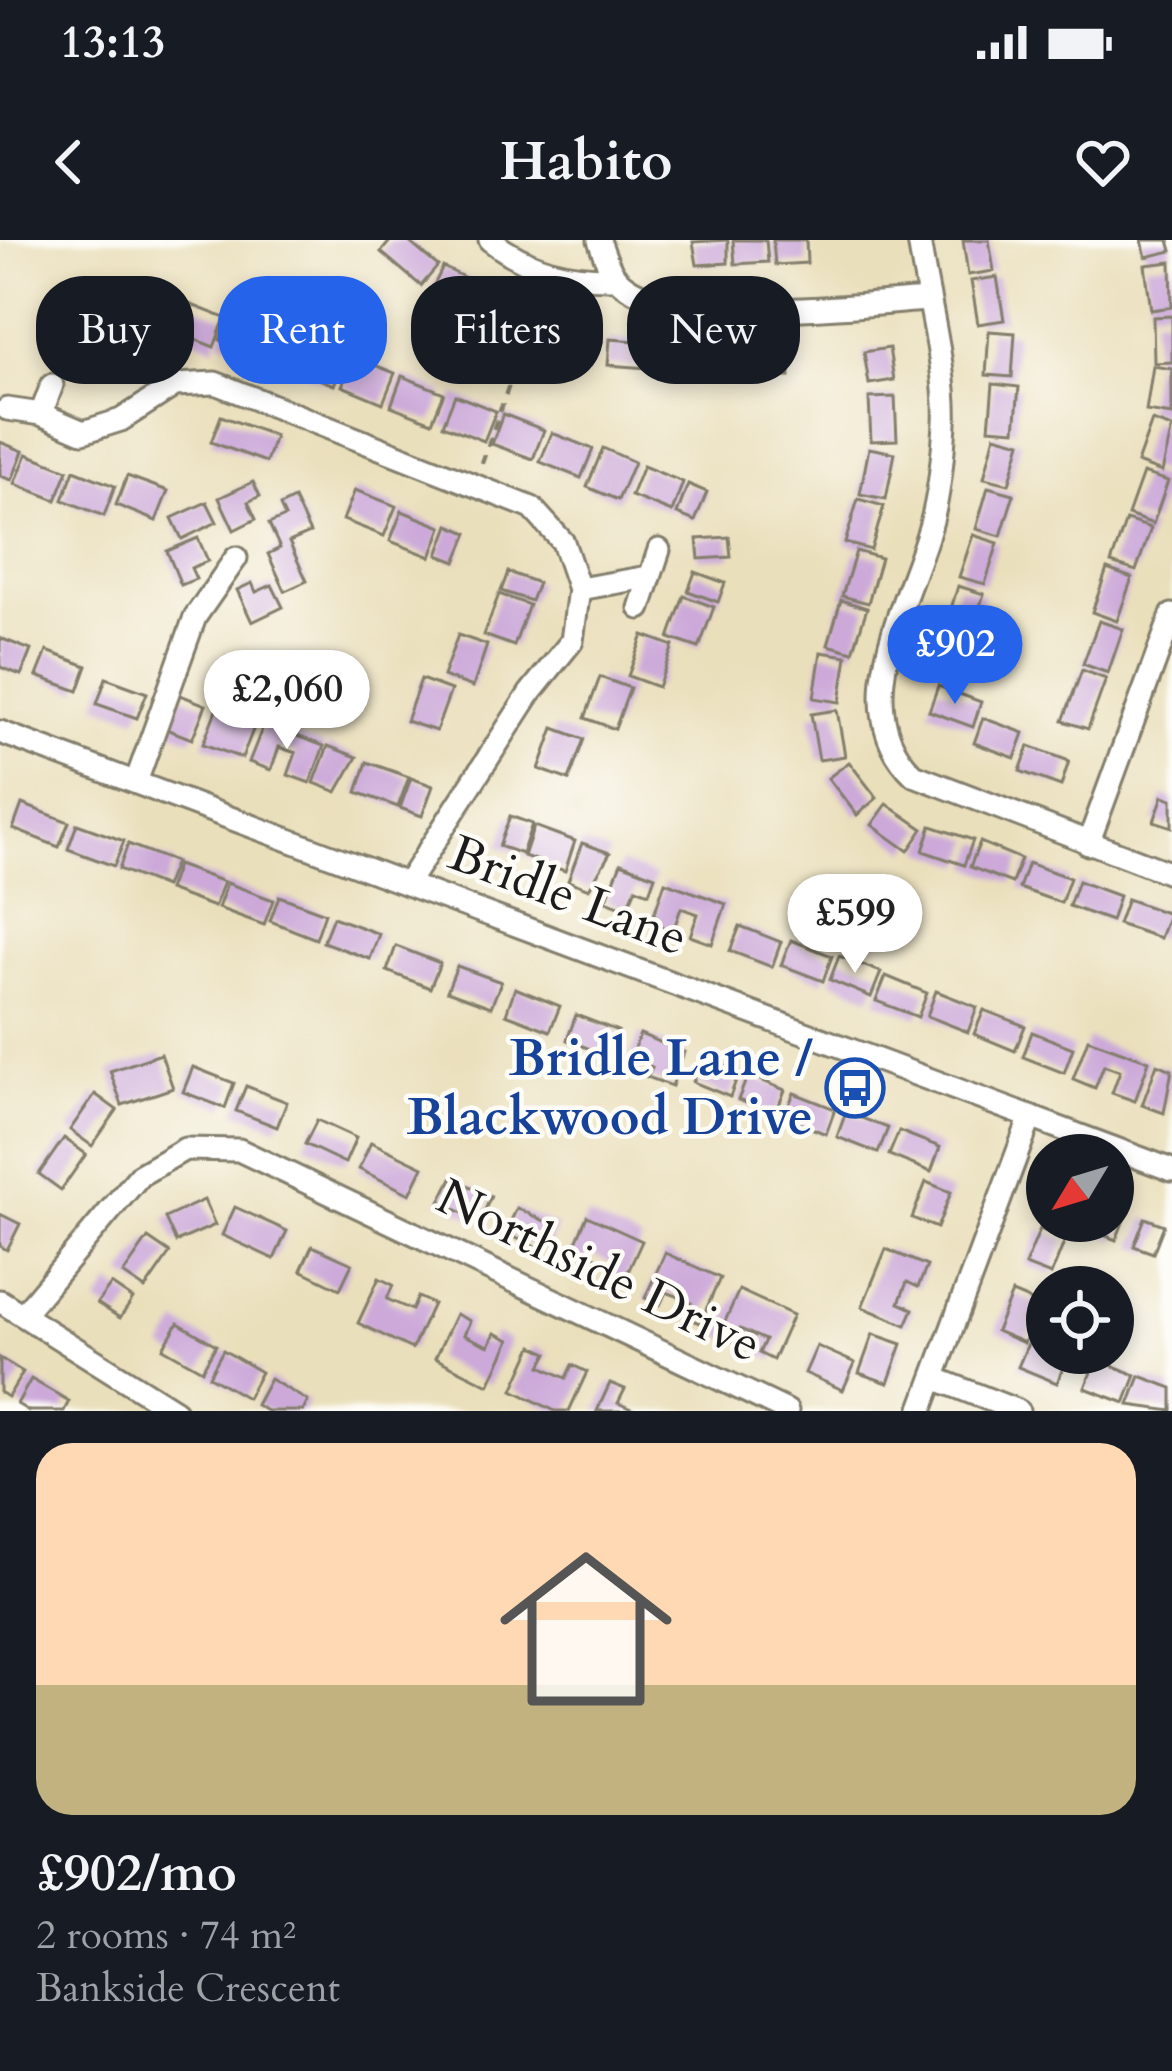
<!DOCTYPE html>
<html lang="en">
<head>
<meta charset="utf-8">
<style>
	:root { --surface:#171b24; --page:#242831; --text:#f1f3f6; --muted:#9ea1a6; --line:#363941; --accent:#2563eb }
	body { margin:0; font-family:Cardo,serif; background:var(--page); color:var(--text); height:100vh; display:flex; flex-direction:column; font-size:45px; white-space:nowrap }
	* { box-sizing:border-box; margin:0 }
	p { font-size:39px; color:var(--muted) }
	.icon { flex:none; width:66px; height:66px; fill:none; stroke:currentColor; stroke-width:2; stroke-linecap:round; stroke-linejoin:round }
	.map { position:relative; height:1171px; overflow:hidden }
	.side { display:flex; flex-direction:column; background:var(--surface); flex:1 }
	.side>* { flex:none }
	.top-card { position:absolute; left:36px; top:36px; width:1101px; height:108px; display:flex; gap:24px }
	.needle { width:78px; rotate:232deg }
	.fabs { position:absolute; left:1026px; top:894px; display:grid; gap:24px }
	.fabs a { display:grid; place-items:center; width:108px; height:108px; border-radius:50%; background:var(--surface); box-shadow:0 6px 18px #0003; font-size:60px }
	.price { position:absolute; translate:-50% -102px; padding:0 27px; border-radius:42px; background:#fff; color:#222; font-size:39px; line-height:78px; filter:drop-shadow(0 3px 6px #0008) }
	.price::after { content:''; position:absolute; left:50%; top:72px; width:36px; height:27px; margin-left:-18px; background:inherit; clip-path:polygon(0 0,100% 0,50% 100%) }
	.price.active { background:var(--accent); color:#fff }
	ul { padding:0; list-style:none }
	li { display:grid; align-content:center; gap:24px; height:636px; padding:0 36px }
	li+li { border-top:3px solid var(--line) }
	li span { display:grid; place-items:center; height:372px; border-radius:36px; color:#555 }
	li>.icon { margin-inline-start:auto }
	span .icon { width:216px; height:216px; fill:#fffc; stroke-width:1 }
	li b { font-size:51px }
	.chip { padding:0 42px; border-radius:48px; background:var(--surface); box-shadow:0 6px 18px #0003; font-size:42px; line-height:108px }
	.chip.active { background:var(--accent); color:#fff }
	.status { display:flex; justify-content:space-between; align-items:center; height:84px; padding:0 60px; background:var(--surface); direction:ltr }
	.status svg { height:33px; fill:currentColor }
	header { display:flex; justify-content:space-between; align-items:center; height:156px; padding:0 36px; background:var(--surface); font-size:54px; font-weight:800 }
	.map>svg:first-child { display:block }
	.building { fill:#cca9d9 }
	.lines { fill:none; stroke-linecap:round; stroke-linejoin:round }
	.street-casing { stroke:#837e6c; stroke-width:27 }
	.path { stroke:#837e6c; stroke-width:4.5; stroke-dasharray:9 9; stroke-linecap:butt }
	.street { stroke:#fff; stroke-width:21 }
	.labels { text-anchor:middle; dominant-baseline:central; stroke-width:9; stroke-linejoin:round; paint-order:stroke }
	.street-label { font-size:51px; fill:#1c1c1c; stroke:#fdfcf7 }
	.transit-label { font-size:51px; font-weight:bold; fill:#164399; stroke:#fdfcf7; text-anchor:end }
</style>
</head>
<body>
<div class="status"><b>13:13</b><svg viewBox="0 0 49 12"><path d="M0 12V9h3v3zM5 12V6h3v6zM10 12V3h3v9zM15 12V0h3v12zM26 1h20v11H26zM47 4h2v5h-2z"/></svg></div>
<header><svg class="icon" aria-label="back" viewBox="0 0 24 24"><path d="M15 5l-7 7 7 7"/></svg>Habito<svg class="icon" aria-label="heart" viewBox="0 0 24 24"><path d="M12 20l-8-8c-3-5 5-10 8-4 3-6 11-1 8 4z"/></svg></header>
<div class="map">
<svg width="1172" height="1171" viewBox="0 0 1172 1171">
	<rect width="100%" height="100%" fill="#fdfcf7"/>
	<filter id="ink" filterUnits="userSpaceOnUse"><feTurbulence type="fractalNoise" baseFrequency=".00833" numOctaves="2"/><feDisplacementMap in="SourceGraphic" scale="24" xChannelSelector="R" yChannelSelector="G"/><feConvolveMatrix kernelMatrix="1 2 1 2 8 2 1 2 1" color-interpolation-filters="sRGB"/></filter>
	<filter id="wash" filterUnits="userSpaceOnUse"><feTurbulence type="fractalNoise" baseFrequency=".004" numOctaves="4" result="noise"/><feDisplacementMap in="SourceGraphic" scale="48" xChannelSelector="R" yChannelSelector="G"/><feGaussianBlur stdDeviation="2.7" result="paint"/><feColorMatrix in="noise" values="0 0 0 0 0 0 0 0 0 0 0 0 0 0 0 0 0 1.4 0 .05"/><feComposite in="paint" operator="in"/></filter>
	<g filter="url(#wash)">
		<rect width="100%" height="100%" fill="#eadfbb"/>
		<g id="blocks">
			<g class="building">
				<polygon points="391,0 407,0 438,26 421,46 381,12"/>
				<polygon points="728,0 728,23 697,25 693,2"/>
				<polygon points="733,0 766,0 768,22 735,24"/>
				<polygon points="773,0 806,0 807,23 775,25"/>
				<polygon points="963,0 989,0 994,31 968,35"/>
				<polygon points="1142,0 1169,0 1172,11 1146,17"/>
				<polygon points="1171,22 1172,67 1151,70 1145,25"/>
				<polygon points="443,27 490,50 479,74 431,51"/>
				<polygon points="997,37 1004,80 978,84 971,41"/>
				<polygon points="496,51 544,74 533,97 485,75"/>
				<polygon points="184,62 225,78 214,107 173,91"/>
				<polygon points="127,70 168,86 156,116 115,100"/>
				<polygon points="231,71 272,87 260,117 220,100"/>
				<polygon points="65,75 106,91 94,121 54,105"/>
				<polygon points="1172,76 1172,122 1154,123 1153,77"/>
				<polygon points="554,79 602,102 590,125 543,103"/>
				<polygon points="277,89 296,96 284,126 265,118"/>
				<polygon points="989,91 1015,93 1012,137 986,135"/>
				<polygon points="305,99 345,116 334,145 293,129"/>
				<polygon points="610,99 663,103 661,129 608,125"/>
				<polygon points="678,108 730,112 728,138 676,134"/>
				<polygon points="889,108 894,140 869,144 864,112"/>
				<polygon points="789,115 790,137 747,138 746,117"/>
				<polygon points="354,117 395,133 383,163 342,146"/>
				<polygon points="1153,126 1172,129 1172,175 1146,171"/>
				<polygon points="402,136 444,153 432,182 391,166"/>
				<polygon points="993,144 1019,147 1015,190 989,188"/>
				<polygon points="455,155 496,171 484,201 443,185"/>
				<polygon points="895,157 897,200 871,201 869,158"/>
				<polygon points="503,174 544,190 533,219 492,204"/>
				<polygon points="221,176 275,196 266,222 211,202"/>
				<polygon points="1152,181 1172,188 1162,232 1137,223"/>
				<polygon points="552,193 593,209 581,238 540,222"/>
				<polygon points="995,195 1021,202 1009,244 984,238"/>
				<polygon points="0,202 23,211 12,240 0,236"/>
				<polygon points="603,208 634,222 618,260 587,247"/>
				<polygon points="869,208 895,213 886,259 860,254"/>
				<polygon points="27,214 68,230 56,260 15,244"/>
				<polygon points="643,226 683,242 672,272 631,256"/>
				<polygon points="74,230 115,246 104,276 63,260"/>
				<polygon points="1143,233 1168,241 1153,284 1128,275"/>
				<polygon points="127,236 168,251 156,281 116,265"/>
				<polygon points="253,242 260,256 248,262 256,279 234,290 219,258"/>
				<polygon points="688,244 707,252 695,281 677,274"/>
				<polygon points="988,247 1014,254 1001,296 976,289"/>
				<polygon points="355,250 396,266 384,296 343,280"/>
				<polygon points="294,259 310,293 289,302 307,341 285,351 268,314 280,308 269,284 285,277 280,266"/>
				<polygon points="858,259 884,266 871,310 845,303"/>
				<polygon points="207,262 217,282 182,299 172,278"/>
				<polygon points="402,271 442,287 431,317 390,301"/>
				<polygon points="1126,280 1151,288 1136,331 1111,323"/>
				<polygon points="449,285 468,293 456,322 438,315"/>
				<polygon points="973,295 998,303 985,344 959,337"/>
				<polygon points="729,297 731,317 699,319 697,299"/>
				<polygon points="198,298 208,321 191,328 196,339 181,345 167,311"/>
				<polygon points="856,311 881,318 868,363 842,356"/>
				<polygon points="1107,329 1132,338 1117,381 1092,372"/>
				<polygon points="508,332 538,343 531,361 501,351"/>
				<polygon points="695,332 725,343 718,362 688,351"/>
				<polygon points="252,343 256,352 272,345 283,367 252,382 237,350"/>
				<polygon points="958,346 984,354 970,396 945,388"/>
				<polygon points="499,354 529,365 514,406 484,395"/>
				<polygon points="684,356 714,367 699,408 669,398"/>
				<polygon points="841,360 867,368 853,412 828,405"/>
				<polygon points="1099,381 1123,389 1108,433 1083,424"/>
				<polygon points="458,395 487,405 473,447 443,436"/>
				<polygon points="643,395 673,406 658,447 628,436"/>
				<polygon points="0,398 31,410 21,435 0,427"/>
				<polygon points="47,411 87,426 78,451 37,436"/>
				<polygon points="821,412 847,416 840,462 814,458"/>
				<polygon points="236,418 275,433 242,518 203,504"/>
				<polygon points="1082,430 1106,439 1088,489 1063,481"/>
				<polygon points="600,437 630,448 615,489 585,478"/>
				<polygon points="106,438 147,453 137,478 97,464"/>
				<polygon points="421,439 451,450 436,491 406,481"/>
				<polygon points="938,446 981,462 973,487 929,471"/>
				<polygon points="180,455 206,465 192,499 166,489"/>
				<polygon points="837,470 845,516 819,520 811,474"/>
				<polygon points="983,478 1024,493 1015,518 974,503"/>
				<polygon points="264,484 324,506 310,543 288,535 296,513 287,510 279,507 271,530 249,522"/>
				<polygon points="554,488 584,499 569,540 539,529"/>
				<polygon points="328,506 357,517 337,552 314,543"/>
				<polygon points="1029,506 1069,521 1061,546 1020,531"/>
				<polygon points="367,522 409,537 398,567 357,552"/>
				<polygon points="849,522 877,558 857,575 828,538"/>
				<polygon points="411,538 433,546 422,576 400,568"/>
				<polygon points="1163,556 1172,559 1172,587 1154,581"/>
				<polygon points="22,564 69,582 59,607 13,589"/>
				<polygon points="887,564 923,589 908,611 872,585"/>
				<polygon points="510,576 532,584 522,614 499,606"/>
				<polygon points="77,584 124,601 114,626 68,609"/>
				<polygon points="534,586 575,601 565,631 524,616"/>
				<polygon points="931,586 973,600 964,625 923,611"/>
				<polygon points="980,602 1021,619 1012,643 970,627"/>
				<polygon points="582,603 610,613 589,649 568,641"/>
				<polygon points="128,604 175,622 165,647 119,629"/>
				<polygon points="621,623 655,636 649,653 636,648 627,669 606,661"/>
				<polygon points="1028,623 1070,638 1061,663 1019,648"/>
				<polygon points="177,625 224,642 214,667 168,650"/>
				<polygon points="1078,641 1119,656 1111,681 1069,666"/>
				<polygon points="665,642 726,664 712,704 690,696 698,674 681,668 673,691 651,683"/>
				<polygon points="227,643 273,660 264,685 218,668"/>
				<polygon points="279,656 325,673 316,699 270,681"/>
				<polygon points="1127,659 1169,674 1160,698 1118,684"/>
				<polygon points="333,677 379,694 370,719 323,702"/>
				<polygon points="740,686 781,702 772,727 730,711"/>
				<polygon points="791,700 832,716 823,741 781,725"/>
				<polygon points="396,706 440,723 430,748 387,731"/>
				<polygon points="839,716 881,732 871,757 830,740"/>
				<polygon points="457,726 501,742 491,767 447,751"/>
				<polygon points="886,736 927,753 918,777 876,761"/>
				<polygon points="515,748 560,766 550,791 506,774"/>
				<polygon points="936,751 977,767 968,792 927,776"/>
				<polygon points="984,770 1025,786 1015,811 974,794"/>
				<polygon points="576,775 618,791 608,816 567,800"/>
				<polygon points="1032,792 1073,808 1064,833 1023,817"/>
				<polygon points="640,794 684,812 672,846 647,837 652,827 630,819"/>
				<polygon points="1088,799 1149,821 1135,861 1112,853 1120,831 1104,825 1095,848 1073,839"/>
				<polygon points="161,814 173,848 122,865 110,831"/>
				<polygon points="703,818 739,832 730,857 693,842"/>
				<polygon points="1157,824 1172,830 1164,873 1142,865"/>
				<polygon points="193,827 234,843 225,868 183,852"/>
				<polygon points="748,835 785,850 775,875 738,860"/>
				<polygon points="246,846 287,862 277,887 236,871"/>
				<polygon points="794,853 835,869 826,894 784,877"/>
				<polygon points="95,854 117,870 92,906 70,890"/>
				<polygon points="846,872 888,888 878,913 837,897"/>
				<polygon points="317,880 356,898 345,923 305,904"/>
				<polygon points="899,891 940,907 931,932 889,915"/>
				<polygon points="64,898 86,914 61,950 39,934"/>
				<polygon points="371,902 423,927 410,954 359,929"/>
				<polygon points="452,938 491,956 480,981 440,962"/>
				<polygon points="926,942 951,952 937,988 912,978"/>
				<polygon points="204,960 215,985 176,1002 165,978"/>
				<polygon points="235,967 287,991 274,1019 222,995"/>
				<polygon points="1113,967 1127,972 1116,1000 1069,981 1113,981"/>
				<polygon points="517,968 557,987 545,1011 505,993"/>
				<polygon points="0,974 20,984 7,1010 0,1006"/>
				<polygon points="587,976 642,1001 622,1045 608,1039 614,1025 589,1014 583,1027 568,1021"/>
				<polygon points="1145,978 1164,985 1153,1013 1134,1006"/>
				<polygon points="1040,989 1065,1000 1051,1035 1025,1025"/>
				<polygon points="148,998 170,1013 145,1049 123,1034"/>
				<polygon points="312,1006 352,1024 340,1049 301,1030"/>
				<polygon points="886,1009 927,1026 918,1047 907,1042 899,1063 913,1069 906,1085 862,1067"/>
				<polygon points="665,1013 720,1038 700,1083 685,1077 691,1063 677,1056 666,1052 660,1065 645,1058"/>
				<polygon points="379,1038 393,1045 387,1059 412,1070 418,1057 433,1064 412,1109 358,1083"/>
				<polygon points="111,1044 133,1059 120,1078 97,1063"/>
				<polygon points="739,1050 793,1075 773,1120 759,1113 765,1100 740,1089 734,1102 719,1095"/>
				<polygon points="1012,1053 1041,1065 1024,1103 996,1091"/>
				<polygon points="456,1074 470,1081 464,1095 489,1106 495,1093 510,1100 489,1145 435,1118"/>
				<polygon points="178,1083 216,1105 202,1130 163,1108"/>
				<polygon points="873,1094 902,1104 888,1143 859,1133"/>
				<polygon points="1030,1099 1047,1106 1047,1113 1068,1115 1057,1143 1018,1127"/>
				<polygon points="533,1106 548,1113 541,1126 566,1138 572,1125 587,1132 569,1171 555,1171 513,1150"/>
				<polygon points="817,1106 855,1123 843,1150 805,1133"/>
				<polygon points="223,1110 261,1132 247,1158 209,1136"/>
				<polygon points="0,1118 23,1132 8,1157 0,1152"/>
				<polygon points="1096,1119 1136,1135 1125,1163 1085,1148"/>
				<polygon points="1140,1136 1172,1148 1172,1171 1129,1165"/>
				<polygon points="31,1139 69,1161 64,1171 29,1171 17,1164"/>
				<polygon points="270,1139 308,1161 303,1171 267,1171 256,1165"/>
				<polygon points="610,1143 625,1149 618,1163 636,1171 597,1171"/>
			</g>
		</g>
	</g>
	<g filter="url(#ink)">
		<use href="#blocks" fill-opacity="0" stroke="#837e6c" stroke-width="3"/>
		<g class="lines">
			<defs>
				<g id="street">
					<path d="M490,0C528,30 569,39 616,38"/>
					<path d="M599,0C603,11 607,25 614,35C655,91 862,64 927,60"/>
					<path d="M919,0C926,52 948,134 945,183C943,216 940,253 931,284C909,362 843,467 914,535L1172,634"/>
					<polyline points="7,169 41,174 83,192 121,180 175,145 215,143 532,268 563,302 579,349 572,401 530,453 407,644"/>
					<polyline points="41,174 52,145"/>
					<polyline points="579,349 648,337"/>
					<polyline points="640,368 659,310"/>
					<polyline points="0,492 1172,930"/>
					<polyline points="136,542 195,377 236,318"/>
					<polyline points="1088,604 1172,375"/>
					<polyline points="0,1061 175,1171"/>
					<polyline points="25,1072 140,935 185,909 239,910 787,1171"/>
					<polyline points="934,1138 1018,1171"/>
					<polyline points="921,1171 1030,879"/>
				</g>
			</defs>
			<use href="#street" class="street-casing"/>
			<polyline class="path" points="482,223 510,142 557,53"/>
			<use href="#street" class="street"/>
		</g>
	</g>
	<defs>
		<symbol id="bus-ring" viewBox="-11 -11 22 22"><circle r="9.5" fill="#fdfcf7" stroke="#1a4fb4" stroke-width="1.5"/><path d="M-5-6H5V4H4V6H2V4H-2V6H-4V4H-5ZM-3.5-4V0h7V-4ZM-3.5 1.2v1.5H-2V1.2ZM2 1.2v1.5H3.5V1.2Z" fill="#1a4fb4"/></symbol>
	</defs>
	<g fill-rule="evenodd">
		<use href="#bus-ring" x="822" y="815" width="66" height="66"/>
	</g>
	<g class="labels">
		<g class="street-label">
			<text transform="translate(568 656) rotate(21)">Bridle Lane</text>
			<text transform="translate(599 1031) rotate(26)">Northside Drive</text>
		</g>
		<g class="transit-label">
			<text x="813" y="819">Bridle Lane /<tspan x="813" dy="59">Blackwood Drive</tspan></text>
		</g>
	</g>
</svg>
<div class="fabs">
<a><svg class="needle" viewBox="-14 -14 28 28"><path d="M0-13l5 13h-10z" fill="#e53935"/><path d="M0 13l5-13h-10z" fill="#9ea1a6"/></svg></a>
<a><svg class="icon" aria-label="locate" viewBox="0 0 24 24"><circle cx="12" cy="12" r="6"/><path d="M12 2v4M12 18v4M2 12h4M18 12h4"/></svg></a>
</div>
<b class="price active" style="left:955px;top:467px">£902</b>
<b class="price" style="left:287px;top:512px">£2,060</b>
<b class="price" style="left:855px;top:736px">£599</b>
<div class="top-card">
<a class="chip">Buy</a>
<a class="chip active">Rent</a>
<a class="chip">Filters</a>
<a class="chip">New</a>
</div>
</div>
<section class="side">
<ul>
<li><span style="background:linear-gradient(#ffd9b3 65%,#c2b280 0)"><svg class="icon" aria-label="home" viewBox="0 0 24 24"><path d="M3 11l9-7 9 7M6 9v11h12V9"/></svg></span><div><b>£902/mo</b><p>2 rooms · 74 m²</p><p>Bankside Crescent</p></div></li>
</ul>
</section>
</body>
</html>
